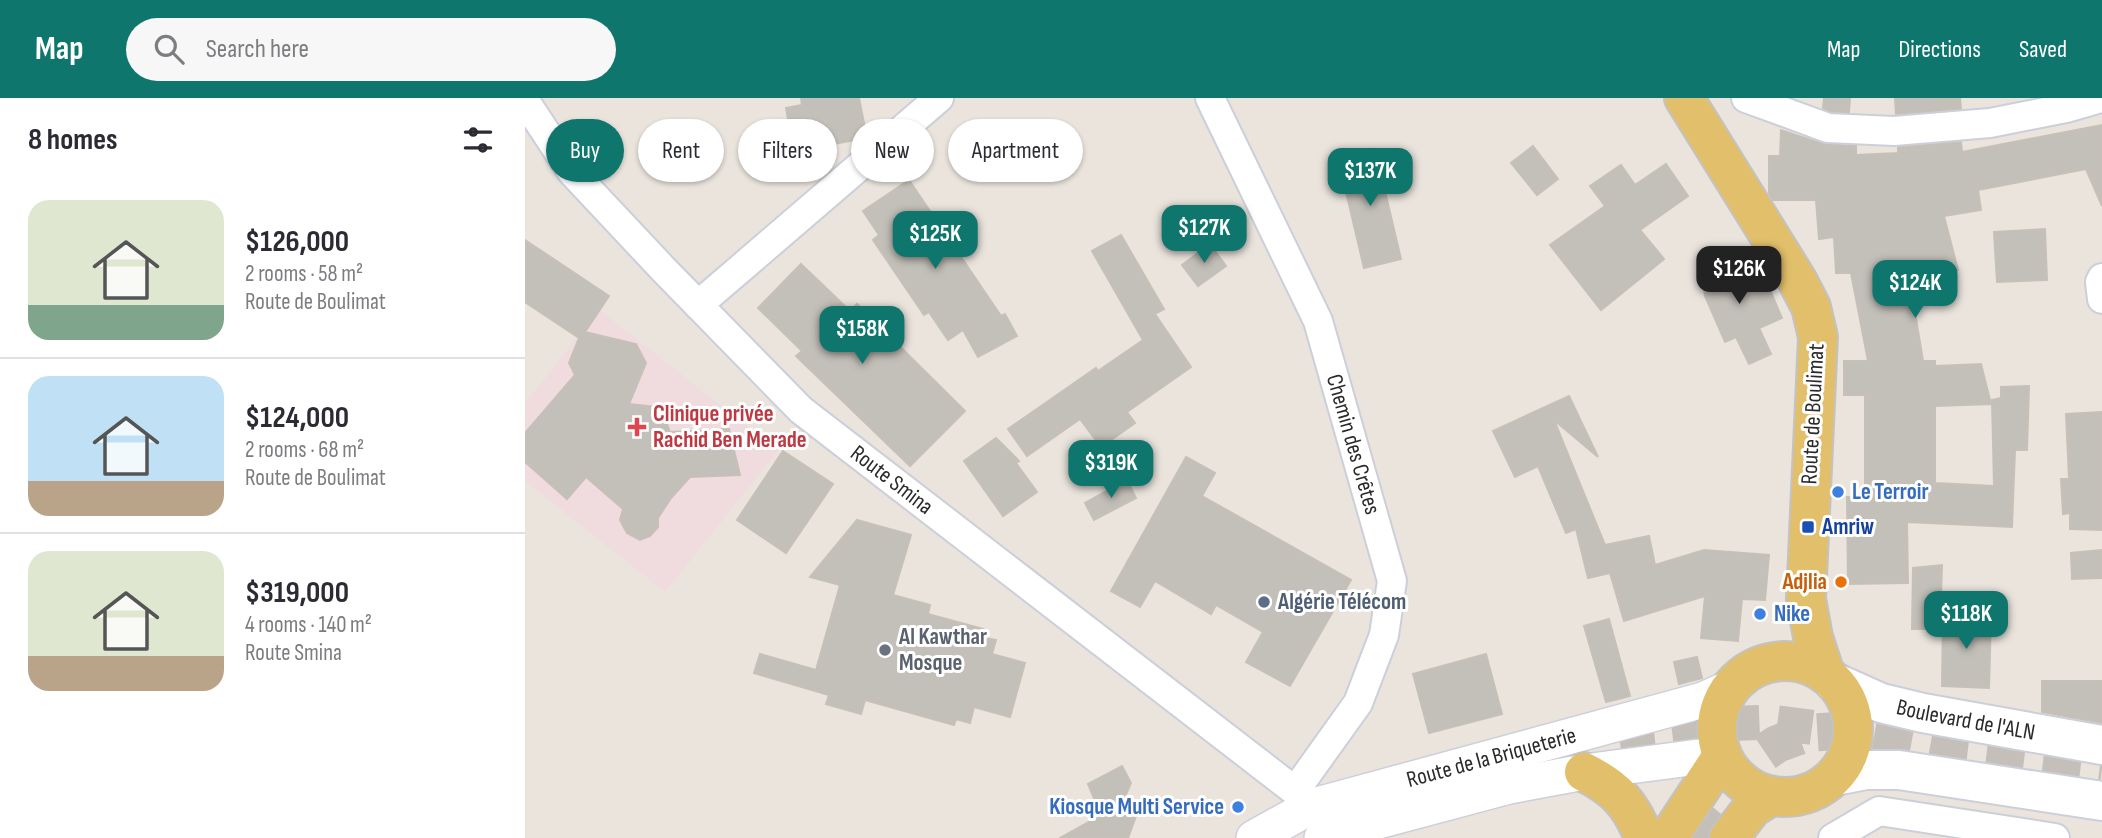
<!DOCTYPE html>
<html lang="en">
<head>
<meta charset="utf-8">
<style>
	:root { --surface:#fff; --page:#f7f7f7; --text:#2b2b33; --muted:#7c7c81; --line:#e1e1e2; --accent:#0f766e }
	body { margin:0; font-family:"Sofia Sans Condensed",sans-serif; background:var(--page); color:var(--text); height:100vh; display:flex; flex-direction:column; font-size:26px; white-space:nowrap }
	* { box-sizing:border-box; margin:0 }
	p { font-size:23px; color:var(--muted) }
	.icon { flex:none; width:38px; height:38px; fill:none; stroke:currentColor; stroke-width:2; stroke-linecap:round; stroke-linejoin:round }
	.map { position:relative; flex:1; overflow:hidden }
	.side { display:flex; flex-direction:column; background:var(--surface); width:525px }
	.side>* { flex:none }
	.guide { position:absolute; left:21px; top:21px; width:665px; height:63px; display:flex; gap:14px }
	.price { position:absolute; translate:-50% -60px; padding:0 16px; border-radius:14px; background:var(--accent); color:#fff; font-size:23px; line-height:46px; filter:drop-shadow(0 2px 4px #0008) }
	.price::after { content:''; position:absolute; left:50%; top:42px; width:21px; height:16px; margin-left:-10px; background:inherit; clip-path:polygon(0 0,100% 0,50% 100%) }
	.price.current { background:#222; color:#fff }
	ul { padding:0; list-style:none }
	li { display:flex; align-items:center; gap:21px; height:175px; padding:0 28px }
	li+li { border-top:2px solid var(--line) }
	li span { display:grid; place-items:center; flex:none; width:196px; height:140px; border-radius:21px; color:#555 }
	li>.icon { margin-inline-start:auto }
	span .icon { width:84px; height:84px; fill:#fffc; stroke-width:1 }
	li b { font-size:30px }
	h2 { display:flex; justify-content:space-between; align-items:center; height:84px; padding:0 28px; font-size:30px }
	.chip { padding:0 24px; border-radius:32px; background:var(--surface); box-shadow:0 2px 5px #0004; font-size:24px; line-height:63px }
	.chip.current { background:var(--accent); color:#fff }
	header { display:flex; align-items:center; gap:42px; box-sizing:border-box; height:98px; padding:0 35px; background:var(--accent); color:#fff }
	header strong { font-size:33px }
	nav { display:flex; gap:38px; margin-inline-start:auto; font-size:24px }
	.search { width:490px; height:63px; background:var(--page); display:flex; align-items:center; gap:18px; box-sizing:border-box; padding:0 24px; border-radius:38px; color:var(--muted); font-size:26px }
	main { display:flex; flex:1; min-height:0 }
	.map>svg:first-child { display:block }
	.medical { fill:#f0dcde }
	.building { fill:#c3bfb9; stroke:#c6c0b7; stroke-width:2 }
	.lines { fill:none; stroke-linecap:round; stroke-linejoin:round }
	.tertiary-tunnel { stroke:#c4bfb9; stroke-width:35; stroke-dasharray:35 18; stroke-linecap:butt }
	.primary-tunnel { stroke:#c4bfb9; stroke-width:38; stroke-dasharray:38 19; stroke-linecap:butt }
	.minor-casing { stroke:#cccfda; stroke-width:32 }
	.tertiary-casing { stroke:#cccfda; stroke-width:38 }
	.secondary-casing { stroke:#cccfda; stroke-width:42 }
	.primary-casing { stroke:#c3c3c3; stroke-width:42 }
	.minor { stroke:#fff; stroke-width:28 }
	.tertiary { stroke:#fff; stroke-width:35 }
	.secondary { stroke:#fff; stroke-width:38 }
	.primary { stroke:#e2bf6b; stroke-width:38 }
	.health-dot { fill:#e0444e; stroke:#fff; stroke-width:2.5 }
	.shop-dot { fill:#3f7fe0; stroke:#fff; stroke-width:2.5 }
	.transit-dot { fill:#1a4fb4; stroke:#fff; stroke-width:2.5 }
	.food-dot { fill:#e8710a; stroke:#fff; stroke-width:2.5 }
	.service-dot { fill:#5c6f8a; stroke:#fff; stroke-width:2.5 }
	.worship-dot { fill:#6b7280; stroke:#fff; stroke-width:2.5 }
	.labels { text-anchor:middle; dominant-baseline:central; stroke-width:6; stroke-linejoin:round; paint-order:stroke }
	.health-label { font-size:23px; font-weight:bold; fill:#be3a42; stroke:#fff; text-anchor:start }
	.street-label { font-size:23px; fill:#2a2a2a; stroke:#fff }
	.shop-label { font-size:23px; font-weight:bold; fill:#366cbe; stroke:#fff; text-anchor:start }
	.transit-label { font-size:23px; font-weight:bold; fill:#164399; stroke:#fff; text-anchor:start }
	.food-label { font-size:23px; font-weight:bold; fill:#c56008; stroke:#fff; text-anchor:end }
	.service-label { font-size:23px; font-weight:bold; fill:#4e5e75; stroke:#fff; text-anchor:start }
	.worship-label { font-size:23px; font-weight:bold; fill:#5b616d; stroke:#fff; text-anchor:start }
</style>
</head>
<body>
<header>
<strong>Map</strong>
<div class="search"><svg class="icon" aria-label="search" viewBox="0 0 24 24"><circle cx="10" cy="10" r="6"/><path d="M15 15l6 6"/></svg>Search here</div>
<nav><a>Map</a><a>Directions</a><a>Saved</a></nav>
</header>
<main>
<section class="side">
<h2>8 homes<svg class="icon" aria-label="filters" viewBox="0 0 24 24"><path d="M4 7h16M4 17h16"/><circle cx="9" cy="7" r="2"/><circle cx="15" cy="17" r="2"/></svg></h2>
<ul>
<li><span style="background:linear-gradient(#dfe7d0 75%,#7fa58c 0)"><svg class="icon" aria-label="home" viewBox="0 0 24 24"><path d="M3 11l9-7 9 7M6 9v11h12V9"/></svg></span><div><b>$126,000</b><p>2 rooms · 58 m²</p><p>Route de Boulimat</p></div></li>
<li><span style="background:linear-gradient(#bfe0f5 75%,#b9a48a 0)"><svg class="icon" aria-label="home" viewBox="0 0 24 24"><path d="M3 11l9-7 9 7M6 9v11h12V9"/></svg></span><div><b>$124,000</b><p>2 rooms · 68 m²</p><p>Route de Boulimat</p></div></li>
<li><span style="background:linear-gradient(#dfe7d0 75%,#b9a48a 0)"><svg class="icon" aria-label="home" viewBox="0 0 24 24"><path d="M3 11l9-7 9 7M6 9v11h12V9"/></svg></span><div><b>$319,000</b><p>4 rooms · 140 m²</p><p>Route Smina</p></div></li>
</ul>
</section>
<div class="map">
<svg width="1577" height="740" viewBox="0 0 1577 740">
	<rect width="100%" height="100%" fill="#eae4dd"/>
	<polygon class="medical" points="75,212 253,353 140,494 0,383 0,305"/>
	<g class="building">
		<polygon points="276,0 334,0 342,40 269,53 261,10 277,7"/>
		<polygon points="1299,0 1325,0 1324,14 1306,14 1298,10"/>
		<polygon points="1370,0 1435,0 1436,11 1371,16"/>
		<polygon points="1577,27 1577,108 1561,71 1453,92 1456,112 1419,118 1433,172 1385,184 1398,263 1410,263 1410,268 1456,266 1466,306 1410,308 1410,385 1469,388 1467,302 1476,300 1476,289 1504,288 1502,352 1490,352 1487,429 1382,424 1383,485 1323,486 1322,399 1340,399 1340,297 1319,297 1319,263 1343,263 1326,175 1311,175 1309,139 1294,141 1291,102 1248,102 1244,95 1244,58 1255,58 1256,32 1298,46 1331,48 1331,57 1373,55 1373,49 1436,44 1437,54"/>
		<polygon points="1008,48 1033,81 1012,97 986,65"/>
		<polygon points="850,51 876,161 839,170 813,60"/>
		<polygon points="1141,66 1163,98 1115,132 1139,161 1076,212 1025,147 1080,108 1065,88 1096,67 1110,87"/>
		<polygon points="384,82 476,218 480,216 492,238 453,259 438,232 423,242 404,214 399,217 348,142 354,137 338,113"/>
		<polygon points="1520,131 1522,182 1472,184 1469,134"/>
		<polygon points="596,137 639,211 630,216 666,269 602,314 610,325 576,349 555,321 502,358 483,331 571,270 573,273 618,242 567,153"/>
		<polygon points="0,142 84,198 60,234 111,246 121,265 104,306 132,309 137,312 145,334 204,331 215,377 165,379 146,400 133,420 133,429 125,438 115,442 102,435 95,422 98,411 61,379 42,401 0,364 0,335 50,277 44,265 54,240 0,204"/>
		<polygon points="685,146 701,168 673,188 657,167"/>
		<polygon points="1205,156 1211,190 1239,178 1257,220 1234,230 1246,256 1224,266 1211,239 1200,244 1180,198 1174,162"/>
		<polygon points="276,166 325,213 332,206 440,313 385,368 271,258 277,253 233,210"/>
		<polygon points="1044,298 1073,359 1029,322 1080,447 1124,438 1130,467 1179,452 1244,457 1240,502 1217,501 1213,543 1176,540 1180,498 1099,523 1085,475 1063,480 1051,431 1041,435 1013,368 990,379 968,333"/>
		<polygon points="1577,314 1577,432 1545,431 1545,415 1538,416 1536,381 1544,381 1541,316"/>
		<polygon points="471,340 494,363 491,365 512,394 478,418 439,363"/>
		<polygon points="258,353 308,386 261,455 212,422"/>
		<polygon points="661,359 690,375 677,398 826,482 765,588 721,564 738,534 691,507 686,516 630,483 615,509 586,493"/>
		<polygon points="602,382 611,400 569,422 560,405"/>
		<polygon points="332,422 386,437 368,497 405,507 403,516 458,531 456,539 471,542 467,556 500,565 485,619 449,609 445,625 431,621 429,627 340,602 336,616 301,606 304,597 229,575 235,556 291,572 315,487 285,479"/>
		<polygon points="1577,452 1577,480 1547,481 1546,455"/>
		<polygon points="1417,467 1415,531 1387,531 1388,470"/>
		<polygon points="1418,517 1466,519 1464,590 1417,588"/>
		<polygon points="1084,521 1105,598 1081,604 1059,528"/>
		<polygon points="961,556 977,616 904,635 888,576"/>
		<polygon points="1172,559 1177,580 1154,586 1149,564"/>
		<polygon points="1517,583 1577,583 1577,625 1517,614"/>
		<polygon points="597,668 606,685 594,712 611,718 603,740 535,740 576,717 563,686"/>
	</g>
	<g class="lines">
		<polyline class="tertiary-tunnel" points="1094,636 1170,627 1247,624 1313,633"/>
		<polyline class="primary-tunnel" points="1166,740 1185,712 1227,663 1252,646 1282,635 1313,633 1407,650 1577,671"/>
		<defs>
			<g id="minor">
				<path id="s1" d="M685,0L793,223L867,483L859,537L833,605L770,693"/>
				<polyline points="1221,0 1303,30 1369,33 1465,25 1541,10 1576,0"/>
				<path id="s2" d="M0,3L47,74L139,172L276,312L770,693L785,709"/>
				<polyline points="1577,180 1575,184 1577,201"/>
				<polyline points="173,207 414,0"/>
				<polyline points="1308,740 1354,713 1530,740"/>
			</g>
			<g id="tertiary">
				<path id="s3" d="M729,740L785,709L1178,602L1207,589"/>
				<polyline points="797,740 812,734 984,688 1059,674 1196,656"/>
			</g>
			<g id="secondary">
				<path id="s4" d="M1309,584L1356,605L1398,615L1577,647"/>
				<polyline points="1310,678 1341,672 1374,672 1577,703"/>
			</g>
			<g id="primary">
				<polyline points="1159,0 1272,182 1286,209 1293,239 1281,501 1288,539 1300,576"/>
				<circle cx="1260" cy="631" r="68"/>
				<path d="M1059,674C1091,690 1106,706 1119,740"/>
				<polyline points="1143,740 1197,658"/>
				<polyline points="1204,740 1227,710 1246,698"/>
			</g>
		</defs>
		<use href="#minor" class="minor-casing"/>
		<use href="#tertiary" class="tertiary-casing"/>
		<use href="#secondary" class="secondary-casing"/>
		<use href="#primary" class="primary-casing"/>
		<use href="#minor" class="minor"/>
		<use href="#tertiary" class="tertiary"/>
		<use href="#secondary" class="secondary"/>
		<use href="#primary" class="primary"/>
	</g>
	<path class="health-dot" d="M108.5 318.5h7v7h7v7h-7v7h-7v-7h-7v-7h7z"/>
	<g class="shop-dot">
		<circle cx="1313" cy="394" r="7"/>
		<circle cx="1235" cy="516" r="7"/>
		<circle cx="713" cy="709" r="7"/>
	</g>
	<rect class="transit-dot" x="1276" y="422" width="14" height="14" rx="3.5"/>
	<circle class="food-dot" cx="1316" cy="484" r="7"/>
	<circle class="service-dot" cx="739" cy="504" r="7"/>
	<circle class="worship-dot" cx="360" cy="552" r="7"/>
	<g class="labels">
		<g class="health-label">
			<text x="128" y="316">Clinique privée<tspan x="128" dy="26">Rachid Ben Merade</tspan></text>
		</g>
		<g class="street-label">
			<text transform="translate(1288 316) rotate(-87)">Route de Boulimat</text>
			<text stroke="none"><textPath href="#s1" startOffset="376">Chemin des Crêtes</textPath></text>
			<text stroke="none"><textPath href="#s2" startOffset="530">Route Smina</textPath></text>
			<text stroke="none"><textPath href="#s4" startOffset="138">Boulevard de l'ALN</textPath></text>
			<text stroke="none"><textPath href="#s3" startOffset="252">Route de la Briqueterie</textPath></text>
		</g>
		<g class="shop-label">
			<text x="1327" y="394">Le Terroir</text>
			<text x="1249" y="516">Nike</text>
			<text x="699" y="709" text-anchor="end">Kiosque Multi Service</text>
		</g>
		<g class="transit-label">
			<text x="1297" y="429">Amriw</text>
		</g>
		<g class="food-label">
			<text x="1302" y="484">Adjlia</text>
		</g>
		<g class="service-label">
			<text x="753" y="504">Algérie Télécom</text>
		</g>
		<g class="worship-label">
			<text x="374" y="539">Al Kawthar<tspan x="374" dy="26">Mosque</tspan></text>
		</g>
	</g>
</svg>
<b class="price" style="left:845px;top:110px">$137K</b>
<b class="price" style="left:679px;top:167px">$127K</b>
<b class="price" style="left:410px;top:173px">$125K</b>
<b class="price current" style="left:1214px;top:208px">$126K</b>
<b class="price" style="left:1390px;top:222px">$124K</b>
<b class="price" style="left:337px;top:268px">$158K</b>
<b class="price" style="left:586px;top:402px">$319K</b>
<b class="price" style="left:1441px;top:553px">$118K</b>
<div class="guide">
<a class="chip current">Buy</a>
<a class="chip">Rent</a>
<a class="chip">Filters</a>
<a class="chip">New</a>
<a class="chip">Apartment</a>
</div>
</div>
</main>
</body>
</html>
